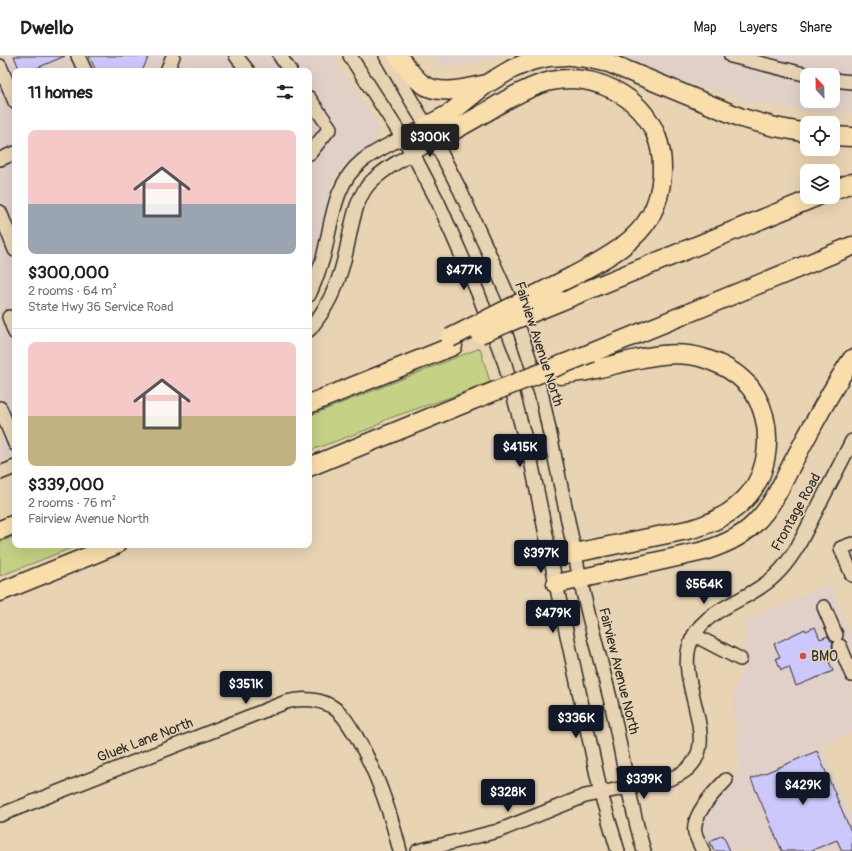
<!DOCTYPE html>
<html lang="en">
<head>
<meta charset="utf-8">
<style>
	:root { --surface:#fff; --page:#f6f6f6; --text:#202124; --muted:#757577; --line:#e0e0e0; --accent:#111827 }
	body { margin:0; font-family:Pangolin,sans-serif; background:var(--page); color:var(--text); height:100vh; display:flex; flex-direction:column; font-size:15px; white-space:nowrap }
	* { box-sizing:border-box; margin:0 }
	p { font-size:13px; color:var(--muted) }
	.icon { flex:none; width:22px; height:22px; fill:none; stroke:currentColor; stroke-width:2; stroke-linecap:round; stroke-linejoin:round }
	.map { position:relative; flex:1; overflow:hidden }
	.panel { position:absolute; left:12px; top:12px; width:300px; height:480px; display:flex; flex-direction:column; background:var(--surface); border-radius:8px; box-shadow:0 4px 16px #0002 }
	.panel>* { flex:none }
	.needle { width:26px; rotate:338deg }
	.controls { position:absolute; left:800px; top:12px; display:grid; gap:8px }
	.controls a { display:grid; place-items:center; width:40px; height:40px; border-radius:8px; background:var(--surface); box-shadow:0 4px 16px #0002; font-size:20px }
	.price { position:absolute; translate:-50% -34px; padding:0 9px; border-radius:4px; background:var(--accent); color:#fff; font-size:13px; line-height:26px; filter:drop-shadow(0 1px 2px #0008) }
	.price::after { content:''; position:absolute; left:50%; top:24px; width:12px; height:9px; margin-left:-6px; background:inherit; clip-path:polygon(0 0,100% 0,50% 100%) }
	.price.current { background:#222; color:#fff }
	ul { padding:0; list-style:none }
	li { display:grid; align-content:center; gap:8px; height:212px; padding:0 16px }
	li+li { border-top:1px solid var(--line) }
	li span { display:grid; place-items:center; height:124px; border-radius:8px; color:#555 }
	li>.icon { margin-inline-start:auto }
	span .icon { width:72px; height:72px; fill:#fffc; stroke-width:1 }
	li b { font-size:17px }
	h2 { display:flex; justify-content:space-between; align-items:center; height:48px; padding:0 16px; font-size:17px }
	header { display:flex; align-items:center; gap:24px; box-sizing:border-box; height:56px; padding:0 20px; background:var(--surface); border-bottom:1px solid var(--line) }
	header strong { font-size:19px }
	nav { display:flex; gap:22px; margin-inline-start:auto; font-size:14px }
	.map>svg:first-child { display:block }
	.built { fill:#e0d0c8; fill-rule:evenodd }
	.green { fill:#c5d184; stroke:#787e58 }
	.building { fill:#ccc8fb; stroke:#2b2b2b }
	.lines { fill:none; stroke-linecap:round; stroke-linejoin:round }
	.minor-casing { stroke:#2b2b2b; stroke-width:16 }
	.highway-casing { stroke:#2b2b2b; stroke-width:21 }
	.minor { stroke:#e8d4b2; stroke-width:13 }
	.highway { stroke:#f9deab; stroke-width:18 }
	.highway-bridge-casing { stroke:#2b2b2b; stroke-width:21; stroke-linecap:butt }
	.highway-bridge { stroke:#f9deab; stroke-width:18 }
	.poi-dot { fill:#d1495b; stroke:#e8d4b2; stroke-width:1.5 }
	.labels { text-anchor:middle; dominant-baseline:central; stroke-width:3; stroke-linejoin:round; paint-order:stroke }
	.street-label { font-size:14px; fill:#2b2b2b; stroke:#e8d4b2 }
	.poi-label { font-size:14px; fill:#2b2b2b; stroke:#e8d4b2; text-anchor:start }
</style>
</head>
<body>
<header>
<strong>Dwello</strong>
<nav><a>Map</a><a>Layers</a><a>Share</a></nav>
</header>
<div class="map">
<svg width="852" height="795" viewBox="0 0 852 795">
	<rect width="100%" height="100%" fill="#e8d4b2"/>
	<filter id="ink" filterUnits="userSpaceOnUse"><feTurbulence type="fractalNoise" baseFrequency=".025" numOctaves="2"/><feDisplacementMap in="SourceGraphic" scale="8" xChannelSelector="R" yChannelSelector="G"/><feConvolveMatrix kernelMatrix="1 2 1 2 8 2 1 2 1" color-interpolation-filters="sRGB"/></filter>
	<g filter="url(#ink)">
		<g class="built">
			<polygon points="0,0 332,0 376,65 379,77 374,88 360,97 344,111 333,126 318,195 309,218 309,15 15,15 15,399 0,405"/>
			<polygon points="430,0 502,0 472,8 454,11 440,8"/>
			<path d="M618,0H852V57L810,56L755,46L704,32L644,12ZM807,19H833V45H807Z"/>
			<polygon points="830,528 852,582 852,677 821,689 852,764 852,795 695,795 689,780 689,765 715,741 734,726 739,710 733,638 748,599 740,589 749,581 743,566"/>
		</g>
		<g class="green">
			<polygon points="480,292 490,326 448,342 387,363 374,371 309,395 309,360"/>
			<polygon points="15,480 15,489 79,489 0,520 0,486"/>
		</g>
		<g class="building">
			<polygon points="14,0 65,0 30,15 20,15"/>
			<polygon points="89,0 149,0 142,15 96,15"/>
			<polygon points="815,571 820,583 828,580 833,586 832,589 833,595 826,598 833,615 796,630 789,611 781,614 776,602 780,601 774,588 805,573 806,575"/>
			<polygon points="817,695 852,778 852,795 842,795 837,784 810,795 782,795 751,723"/>
			<polygon points="723,779 730,795 714,795 710,785"/>
		</g>
		<g class="lines">
			<defs>
				<g id="minor">
					<polyline points="78,0 85,15"/>
					<polyline points="236,0 248,15"/>
					<polyline points="280,0 290,15"/>
					<polyline points="350,0 413,98 438,146 478,237 505,308 531,405 556,528 601,738 618,795"/>
					<path d="M386,0L418,56L427,70L460,134L497,215L509,242L542,340L575,498C584,548 599,597 611,646C622,696 629,747 644,795"/>
					<polyline points="731,0 808,19"/>
					<polyline points="0,10 15,46"/>
					<polyline points="167,15 173,0"/>
					<polyline points="833,24 852,26"/>
					<polyline points="309,42 330,72 310,97"/>
					<polyline points="0,103 15,97"/>
					<polyline points="0,156 15,194"/>
					<path d="M309,239C315,227 319,214 323,202C332,168 333,128 362,105C382,90 405,81 427,70"/>
					<polyline points="9,261 15,277"/>
					<path d="M309,274C326,254 338,229 344,204C351,179 353,141 373,124C390,108 414,97 435,85"/>
					<polyline points="0,352 15,388"/>
					<polyline points="0,417 15,411"/>
					<polyline points="852,488 841,492 852,519"/>
					<polyline points="824,551 836,579"/>
					<polyline points="694,579 740,603"/>
					<polyline points="840,590 852,619"/>
					<path d="M0,759L286,646C302,642 316,642 331,650C343,657 349,669 356,680C377,716 390,755 400,795"/>
					<path d="M418,795L498,775L585,740L669,723C733,701 677,635 689,591C699,556 736,549 762,530C778,520 789,505 798,490L852,385"/>
					<path d="M703,795C700,789 697,783 695,777C691,760 714,736 726,724"/>
				</g>
				<g id="highway">
					<path d="M398,0C405,9 412,20 421,27C438,40 464,33 482,29"/>
					<polyline points="571,0 587,2 609,7 742,62 775,71 807,77"/>
					<polyline points="427,70 449,58 485,29 512,13 531,5 549,1 566,0"/>
					<polyline points="833,80 852,81"/>
					<path d="M435,85C453,75 470,65 488,55C507,43 529,30 551,25C593,16 640,39 656,79C666,104 663,136 651,159C634,189 602,204 573,220"/>
					<polyline points="833,134 852,127"/>
					<polyline points="561,245 816,141"/>
					<polyline points="591,297 852,190"/>
					<polyline points="309,348 453,290"/>
					<polyline points="309,411 468,346"/>
					<polyline points="0,474 15,468"/>
					<path d="M550,502L692,473C712,467 730,459 744,444C770,418 774,372 756,340C753,336 751,331 747,328C736,316 721,308 706,303C670,291 631,305 596,313C584,316 572,317 560,319"/>
					<path d="M556,528L704,495C722,489 740,482 754,468C772,451 782,428 793,406C812,371 830,335 852,303"/>
					<polyline points="0,536 116,489"/>
				</g>
			</defs>
			<use href="#minor" class="minor-casing"/>
			<use href="#highway" class="highway-casing"/>
			<use href="#minor" class="minor"/>
			<use href="#highway" class="highway"/>
			<defs>
				<g id="highway-bridge">
					<polyline points="480,278 561,245"/>
					<polyline points="450,282 573,220"/>
					<polyline points="468,346 591,297"/>
				</g>
			</defs>
			<use href="#highway-bridge" class="highway-bridge-casing"/>
			<use href="#highway-bridge" class="highway-bridge"/>
		</g>
	</g>
	<circle class="poi-dot" cx="803" cy="600" r="4"/>
	<g class="labels">
		<g class="street-label">
			<text transform="translate(539 288) rotate(72)">Fairview Avenue North</text>
			<text transform="translate(796 456) rotate(-61)">Frontage Road</text>
			<text transform="translate(619 615) rotate(76)">Fairview Avenue North</text>
			<text transform="translate(145 684) rotate(-21)">Gluek Lane North</text>
		</g>
		<g class="poi-label">
			<text x="811" y="600">BMO</text>
		</g>
	</g>
</svg>
<div class="controls">
<a><svg class="needle" viewBox="-14 -14 28 28"><path d="M0-13l5 13h-10z" fill="#e53935"/><path d="M0 13l5-13h-10z" fill="#757577"/></svg></a>
<a><svg class="icon" aria-label="locate" viewBox="0 0 24 24"><circle cx="12" cy="12" r="6"/><path d="M12 2v4M12 18v4M2 12h4M18 12h4"/></svg></a>
<a><svg class="icon" aria-label="layers" viewBox="0 0 24 24"><path d="M12 4l9 5-9 5-9-5zM3 14l9 5 9-5"/></svg></a>
</div>
<b class="price current" style="left:430px;top:102px">$300K</b>
<b class="price" style="left:464px;top:235px">$477K</b>
<b class="price" style="left:520px;top:412px">$415K</b>
<b class="price" style="left:541px;top:518px">$397K</b>
<b class="price" style="left:704px;top:549px">$564K</b>
<b class="price" style="left:553px;top:578px">$479K</b>
<b class="price" style="left:246px;top:649px">$351K</b>
<b class="price" style="left:576px;top:683px">$336K</b>
<b class="price" style="left:644px;top:744px">$339K</b>
<b class="price" style="left:803px;top:750px">$429K</b>
<b class="price" style="left:508px;top:757px">$328K</b>
<section class="panel">
<h2>11 homes<svg class="icon" aria-label="filters" viewBox="0 0 24 24"><path d="M4 7h16M4 17h16"/><circle cx="9" cy="7" r="2"/><circle cx="15" cy="17" r="2"/></svg></h2>
<ul>
<li><span style="background:linear-gradient(#f6c9c9 60%,#9aa5b1 0)"><svg class="icon" aria-label="home" viewBox="0 0 24 24"><path d="M3 11l9-7 9 7M6 9v11h12V9"/></svg></span><div><b>$300,000</b><p>2 rooms · 64 m²</p><p>State Hwy 36 Service Road</p></div></li>
<li><span style="background:linear-gradient(#f6c9c9 60%,#c2b280 0)"><svg class="icon" aria-label="home" viewBox="0 0 24 24"><path d="M3 11l9-7 9 7M6 9v11h12V9"/></svg></span><div><b>$339,000</b><p>2 rooms · 76 m²</p><p>Fairview Avenue North</p></div></li>
</ul>
</section>
</div>
</body>
</html>
